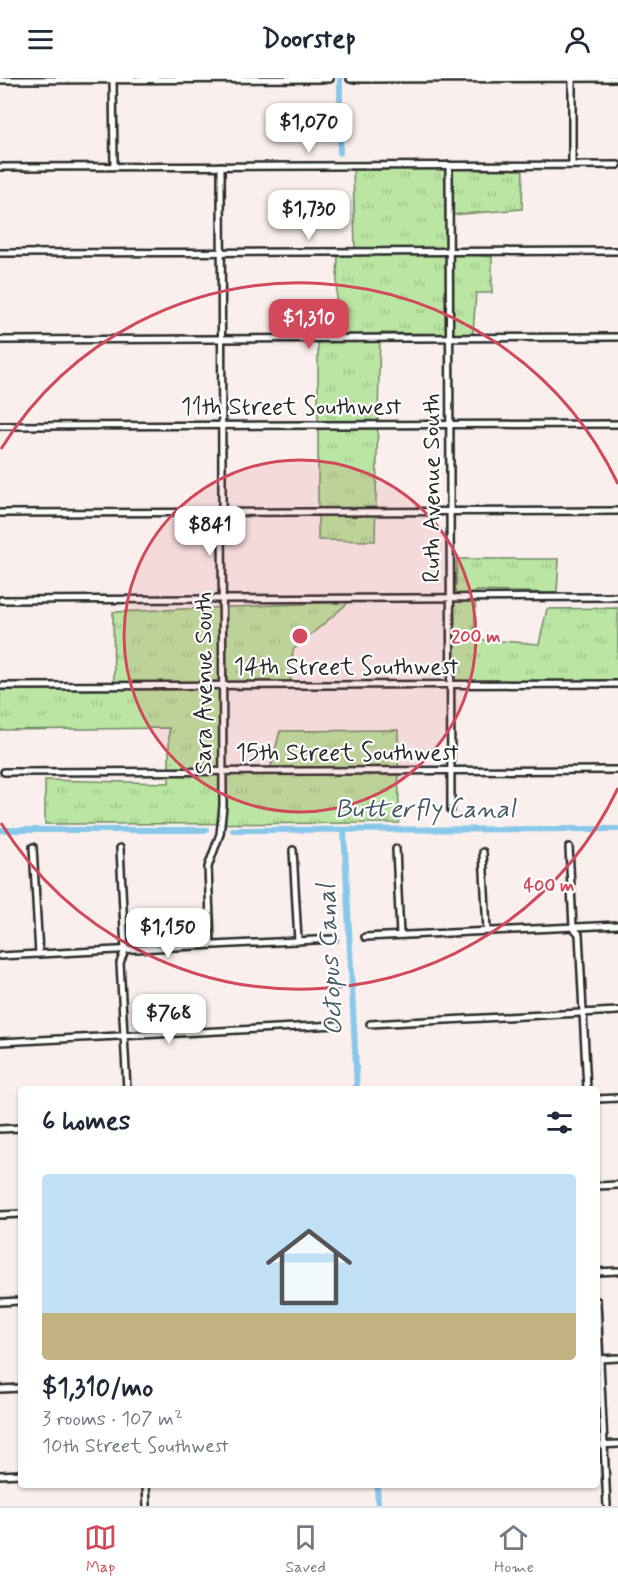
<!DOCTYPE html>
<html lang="en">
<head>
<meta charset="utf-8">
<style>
	:root { --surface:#fff; --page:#f2f2f3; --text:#1f2937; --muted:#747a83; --line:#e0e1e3; --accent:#d1495b }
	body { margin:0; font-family:Mynerve,sans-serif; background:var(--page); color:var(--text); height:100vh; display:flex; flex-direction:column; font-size:22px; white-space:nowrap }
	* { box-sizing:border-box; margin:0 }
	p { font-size:20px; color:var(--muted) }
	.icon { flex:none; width:33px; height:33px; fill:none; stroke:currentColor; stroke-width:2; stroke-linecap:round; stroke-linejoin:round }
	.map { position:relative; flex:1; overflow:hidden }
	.side { position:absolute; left:18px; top:1008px; width:582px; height:402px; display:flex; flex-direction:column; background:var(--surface); border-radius:6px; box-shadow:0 2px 4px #0004 }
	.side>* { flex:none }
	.price { position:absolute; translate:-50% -51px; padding:0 14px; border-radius:12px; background:#fff; color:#222; font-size:20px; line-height:39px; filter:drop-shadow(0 2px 3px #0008) }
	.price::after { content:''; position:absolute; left:50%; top:36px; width:18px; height:14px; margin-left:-9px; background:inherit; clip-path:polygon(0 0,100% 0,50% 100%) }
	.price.selected { background:var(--accent); color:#fff }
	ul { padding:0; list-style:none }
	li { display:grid; align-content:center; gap:12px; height:318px; padding:0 24px }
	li+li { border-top:2px solid var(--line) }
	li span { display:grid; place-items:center; height:186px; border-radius:6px; color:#555 }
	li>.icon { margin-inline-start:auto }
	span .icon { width:108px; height:108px; fill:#fffc; stroke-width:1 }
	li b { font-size:26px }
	h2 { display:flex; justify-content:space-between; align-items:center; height:72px; padding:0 24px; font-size:26px }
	header { display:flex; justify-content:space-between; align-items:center; height:78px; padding:0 24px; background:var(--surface); font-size:27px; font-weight:800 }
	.tab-bar { display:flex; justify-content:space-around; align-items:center; height:84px; border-top:2px solid var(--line); background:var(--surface); font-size:16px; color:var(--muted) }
	.tab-bar a { display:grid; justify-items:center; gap:3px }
	.tab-bar .selected { color:var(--accent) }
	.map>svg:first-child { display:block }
	.grass { fill:url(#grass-tufts); stroke:#728866; stroke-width:1.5 }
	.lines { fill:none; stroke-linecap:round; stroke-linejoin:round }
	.canal { stroke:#8ac8ea; stroke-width:6 }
	.street-casing { stroke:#2b2b2b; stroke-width:10 }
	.street { stroke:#fff; stroke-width:5 }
	.ring { fill:none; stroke:#d1495b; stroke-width:3 }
	.labels { text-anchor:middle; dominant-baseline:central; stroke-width:4.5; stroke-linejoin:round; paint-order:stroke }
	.street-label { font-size:24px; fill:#2b2b2b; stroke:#fff }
	.water-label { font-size:26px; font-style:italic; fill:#485a64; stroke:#fff }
	.centre { fill:#d1495b; stroke:#fff; stroke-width:3 }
	.ring-label { font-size:18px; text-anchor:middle; font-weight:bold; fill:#d1495b; stroke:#fff; stroke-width:4.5; stroke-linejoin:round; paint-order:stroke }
</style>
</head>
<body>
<header><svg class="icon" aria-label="menu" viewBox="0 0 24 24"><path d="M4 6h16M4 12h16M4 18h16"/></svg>Doorstep<svg class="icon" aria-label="person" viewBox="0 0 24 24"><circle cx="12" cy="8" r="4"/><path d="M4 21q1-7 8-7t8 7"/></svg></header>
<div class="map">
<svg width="618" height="1428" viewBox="0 0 618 1428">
	<defs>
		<pattern id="grass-tufts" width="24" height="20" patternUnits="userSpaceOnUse" patternTransform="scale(1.5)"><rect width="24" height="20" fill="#bae5a2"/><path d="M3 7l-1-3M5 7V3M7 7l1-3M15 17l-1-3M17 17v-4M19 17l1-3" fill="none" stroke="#a0c58c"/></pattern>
	</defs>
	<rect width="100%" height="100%" fill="#faefec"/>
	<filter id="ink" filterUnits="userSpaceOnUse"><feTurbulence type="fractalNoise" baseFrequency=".0167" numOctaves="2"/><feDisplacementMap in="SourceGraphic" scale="12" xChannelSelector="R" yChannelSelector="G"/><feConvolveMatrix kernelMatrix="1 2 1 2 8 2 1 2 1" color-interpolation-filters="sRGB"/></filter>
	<g filter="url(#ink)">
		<g class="grass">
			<polygon points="353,86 523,88 522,131 451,137 450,175 492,179 492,215 476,215 473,256 380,255 375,463 318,462 318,260 335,260 338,174 355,173"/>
			<polygon points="457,481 559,481 557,515 476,513 474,561 539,566 547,531 618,530 618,608 450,603"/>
			<polygon points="349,524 293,572 290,605 225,605 226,695 269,696 280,653 398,652 399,745 45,746 45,702 169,705 169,650 0,652 0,612 114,608 113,534"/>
		</g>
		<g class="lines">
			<g class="canal">
				<polyline points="340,75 340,0"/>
				<polyline points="0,752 206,752"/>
				<polyline points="233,752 618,751"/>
				<polyline points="344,752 357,1011"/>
				<polyline points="377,1407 378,1428"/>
			</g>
			<defs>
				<g id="street">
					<polyline points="113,0 114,88"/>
					<polyline points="572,0 572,87"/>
					<polyline points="350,1 618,0"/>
					<polyline points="0,2 330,1"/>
					<polyline points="449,87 451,732"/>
					<polyline points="0,89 618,87"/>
					<polyline points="0,175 618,173"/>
					<polyline points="1,262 618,259"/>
					<polyline points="1,348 618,346"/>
					<polyline points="0,435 618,433"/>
					<polyline points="1,522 618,519"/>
					<polyline points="2,608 618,606"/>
					<polyline points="4,694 618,692"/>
					<polyline points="33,769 39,876"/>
					<polyline points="569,769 573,849 579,856 587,1011"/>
					<polyline points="120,770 125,872 120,885 127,1011"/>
					<polyline points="396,771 400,857"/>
					<polyline points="293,772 298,863"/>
					<polyline points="483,774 487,853"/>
					<polyline points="365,859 618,847"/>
					<polyline points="211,867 208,789 220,756 223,728 221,88"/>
					<polyline points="0,878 334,861"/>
					<polyline points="370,946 618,933"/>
					<polyline points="0,964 337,947"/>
					<polyline points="597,1021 618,1020"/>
					<polyline points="0,1051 21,1050"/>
					<polyline points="597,1108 618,1107"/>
					<polyline points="0,1137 21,1136"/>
					<polyline points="597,1194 618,1193"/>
					<polyline points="597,1223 607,1428"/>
					<polyline points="0,1224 21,1223"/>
					<polyline points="599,1281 618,1280"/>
					<polyline points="0,1311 21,1310"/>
					<polyline points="597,1367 618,1366"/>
					<polyline points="0,1397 21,1396"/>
					<polyline points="146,1407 147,1428"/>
				</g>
			</defs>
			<use href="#street" class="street-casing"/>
			<use href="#street" class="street"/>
		</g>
	</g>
	<circle cx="300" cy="558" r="176" fill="#d1495b" fill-opacity=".12"/>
	<g class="ring">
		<circle cx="300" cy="558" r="176"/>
		<path d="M618 710A352 352 0 0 1 1 745M1 371A352 352 0 0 1 618 406"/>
	</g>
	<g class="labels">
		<g class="street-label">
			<text x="291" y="329">11th Street Southwest</text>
			<text transform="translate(432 410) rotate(-90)">Ruth Avenue South</text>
			<text x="346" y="589">14th Street Southwest</text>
			<text transform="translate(204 605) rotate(-90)">Sara Avenue South</text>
			<text x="347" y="675">15th Street Southwest</text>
		</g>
		<g class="water-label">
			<text x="425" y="732">Butterfly Canal</text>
			<text transform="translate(331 882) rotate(-93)">Octopus Canal</text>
		</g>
	</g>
	<circle cx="300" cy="558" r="9" class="centre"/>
	<g class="ring-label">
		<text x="476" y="564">200 m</text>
		<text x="549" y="813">400 m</text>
	</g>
</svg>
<b class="price" style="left:309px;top:76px">$1,070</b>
<b class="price" style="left:309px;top:163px">$1,730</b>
<b class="price selected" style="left:309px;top:272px">$1,310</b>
<b class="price" style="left:210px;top:479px">$841</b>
<b class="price" style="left:168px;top:881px">$1,150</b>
<b class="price" style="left:169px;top:967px">$768</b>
<section class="side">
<h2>6 homes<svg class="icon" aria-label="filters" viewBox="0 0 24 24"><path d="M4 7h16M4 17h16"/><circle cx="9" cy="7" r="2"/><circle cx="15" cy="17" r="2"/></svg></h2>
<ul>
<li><span style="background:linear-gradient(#bfe0f5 75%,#c2b280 0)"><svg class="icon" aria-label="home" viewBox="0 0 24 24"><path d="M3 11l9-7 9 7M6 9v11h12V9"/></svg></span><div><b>$1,310/mo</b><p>3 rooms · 107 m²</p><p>10th Street Southwest</p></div></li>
</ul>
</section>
</div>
<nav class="tab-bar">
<a class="selected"><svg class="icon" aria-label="map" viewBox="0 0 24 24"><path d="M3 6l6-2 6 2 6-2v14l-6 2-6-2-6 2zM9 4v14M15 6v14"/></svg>Map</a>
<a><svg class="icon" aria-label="saved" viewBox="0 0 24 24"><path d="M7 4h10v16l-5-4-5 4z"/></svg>Saved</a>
<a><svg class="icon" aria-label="home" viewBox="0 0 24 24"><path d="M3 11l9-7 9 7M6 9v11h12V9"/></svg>Home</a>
</nav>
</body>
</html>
